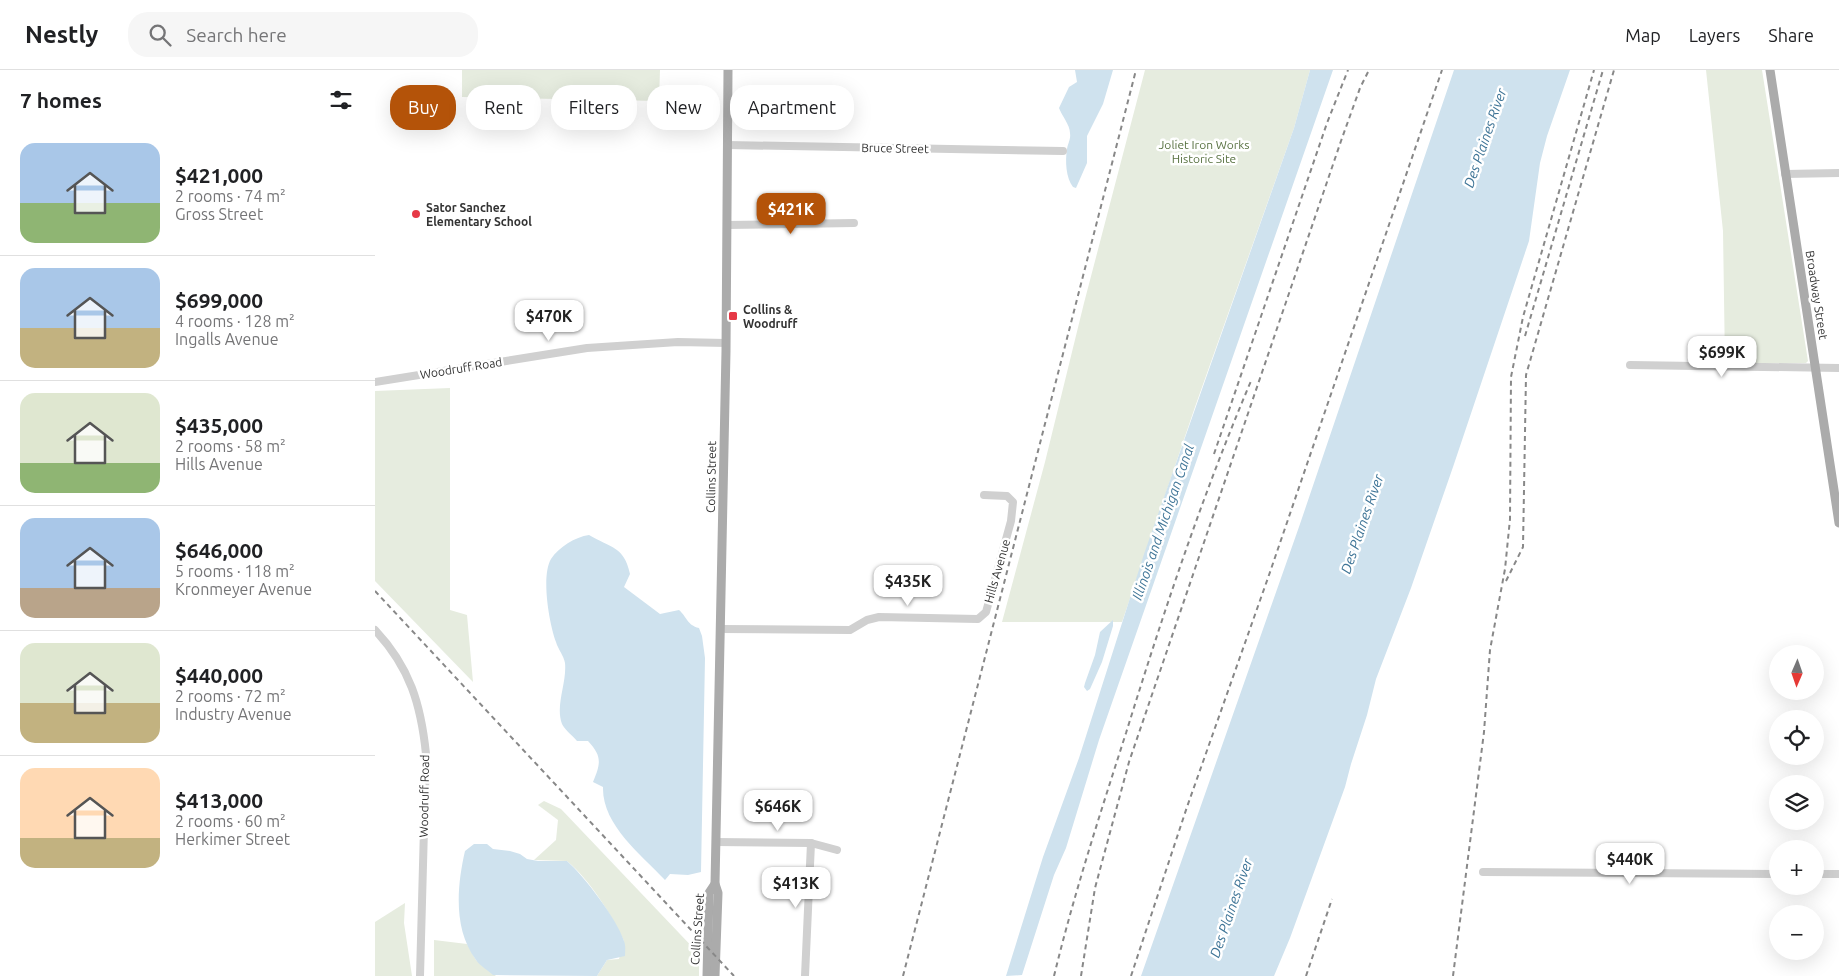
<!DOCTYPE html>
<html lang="en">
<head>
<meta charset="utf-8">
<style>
	:root { --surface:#fff; --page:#f6f6f6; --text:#202124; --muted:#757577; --line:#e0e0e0; --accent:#b45309 }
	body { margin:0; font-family:Ubuntu,sans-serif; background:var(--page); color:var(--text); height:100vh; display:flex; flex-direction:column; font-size:19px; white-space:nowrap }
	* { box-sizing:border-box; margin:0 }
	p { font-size:16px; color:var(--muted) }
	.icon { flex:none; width:28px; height:28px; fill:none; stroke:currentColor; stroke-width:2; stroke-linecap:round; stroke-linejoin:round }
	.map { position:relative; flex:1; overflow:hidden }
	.drawer { display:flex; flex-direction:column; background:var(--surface); width:375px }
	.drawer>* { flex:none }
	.top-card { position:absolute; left:15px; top:15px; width:475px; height:45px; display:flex; gap:10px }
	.needle { width:32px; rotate:182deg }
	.fabs { position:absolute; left:1394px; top:575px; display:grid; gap:10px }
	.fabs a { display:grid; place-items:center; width:55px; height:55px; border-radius:50%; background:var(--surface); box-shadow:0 5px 20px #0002; font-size:25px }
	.price { position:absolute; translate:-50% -42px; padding:0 11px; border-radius:10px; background:#fff; color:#222; font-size:16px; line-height:32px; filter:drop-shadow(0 1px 2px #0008) }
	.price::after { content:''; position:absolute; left:50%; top:30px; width:15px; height:11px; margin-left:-8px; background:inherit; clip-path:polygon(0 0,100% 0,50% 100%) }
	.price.on { background:var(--accent); color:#fff }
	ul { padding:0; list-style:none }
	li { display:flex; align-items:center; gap:15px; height:125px; padding:0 20px }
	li+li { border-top:1px solid var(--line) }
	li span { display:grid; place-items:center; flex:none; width:140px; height:100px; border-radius:15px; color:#555 }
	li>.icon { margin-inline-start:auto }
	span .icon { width:60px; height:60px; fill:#fffc; stroke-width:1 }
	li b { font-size:21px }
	h2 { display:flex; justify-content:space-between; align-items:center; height:60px; padding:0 20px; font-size:21px }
	.pill { padding:0 18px; border-radius:20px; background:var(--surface); box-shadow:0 5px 20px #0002; font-size:18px; line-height:45px }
	.pill.on { background:var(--accent); color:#fff }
	header { display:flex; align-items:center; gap:30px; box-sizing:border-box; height:70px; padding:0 25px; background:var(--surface); border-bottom:1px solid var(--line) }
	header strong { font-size:24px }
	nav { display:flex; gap:28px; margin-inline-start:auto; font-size:18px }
	.search { width:350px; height:45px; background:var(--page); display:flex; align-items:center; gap:12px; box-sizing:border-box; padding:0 18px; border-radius:20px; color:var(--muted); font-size:19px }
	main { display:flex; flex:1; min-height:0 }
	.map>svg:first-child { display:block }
	.green { fill:#e6ecdf }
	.water { fill:#cfe2ee }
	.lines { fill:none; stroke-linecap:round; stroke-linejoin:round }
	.minor { stroke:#d0d0d0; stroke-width:8 }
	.major { stroke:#ababab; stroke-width:9 }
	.rail { stroke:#888; stroke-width:2; stroke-dasharray:5 4; stroke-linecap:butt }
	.poi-dot { fill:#e63946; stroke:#fff; stroke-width:2 }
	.labels { text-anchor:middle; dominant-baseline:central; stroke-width:5; stroke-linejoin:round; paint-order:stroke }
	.park-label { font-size:12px; fill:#56703f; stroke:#fff }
	.street-label { font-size:12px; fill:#333; stroke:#fff }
	.poi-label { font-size:12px; font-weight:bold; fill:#333; stroke:#fff; text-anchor:start }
	.water-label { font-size:14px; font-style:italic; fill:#3f7597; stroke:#fff }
</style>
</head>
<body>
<header>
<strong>Nestly</strong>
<div class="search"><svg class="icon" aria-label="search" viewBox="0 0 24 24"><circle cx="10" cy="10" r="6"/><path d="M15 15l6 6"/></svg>Search here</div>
<nav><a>Map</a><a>Layers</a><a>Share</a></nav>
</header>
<main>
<section class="drawer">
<h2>7 homes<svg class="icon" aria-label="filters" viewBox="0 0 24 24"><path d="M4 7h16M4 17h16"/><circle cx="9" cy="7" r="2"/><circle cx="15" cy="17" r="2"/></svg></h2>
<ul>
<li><span style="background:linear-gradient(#a9c7e8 60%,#8fb573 0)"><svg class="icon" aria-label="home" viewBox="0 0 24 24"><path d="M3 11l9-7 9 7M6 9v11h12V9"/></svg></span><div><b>$421,000</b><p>2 rooms · 74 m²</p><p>Gross Street</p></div></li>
<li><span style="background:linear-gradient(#a9c7e8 60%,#c2b280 0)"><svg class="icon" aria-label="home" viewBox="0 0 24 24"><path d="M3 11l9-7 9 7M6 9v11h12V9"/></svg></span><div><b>$699,000</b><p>4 rooms · 128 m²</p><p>Ingalls Avenue</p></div></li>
<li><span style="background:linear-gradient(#dfe7d0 70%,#8fb573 0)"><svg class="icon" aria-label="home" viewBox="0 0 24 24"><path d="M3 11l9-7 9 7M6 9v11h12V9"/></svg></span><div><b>$435,000</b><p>2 rooms · 58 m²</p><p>Hills Avenue</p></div></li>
<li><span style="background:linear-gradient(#a9c7e8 70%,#b9a48a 0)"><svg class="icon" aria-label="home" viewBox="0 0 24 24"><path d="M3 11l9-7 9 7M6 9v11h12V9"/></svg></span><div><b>$646,000</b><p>5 rooms · 118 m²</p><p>Kronmeyer Avenue</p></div></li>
<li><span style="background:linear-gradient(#dfe7d0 60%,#c2b280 0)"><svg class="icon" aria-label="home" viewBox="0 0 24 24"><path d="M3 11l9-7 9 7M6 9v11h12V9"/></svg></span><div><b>$440,000</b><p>2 rooms · 72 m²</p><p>Industry Avenue</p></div></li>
<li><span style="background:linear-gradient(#ffd9b3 70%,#c2b280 0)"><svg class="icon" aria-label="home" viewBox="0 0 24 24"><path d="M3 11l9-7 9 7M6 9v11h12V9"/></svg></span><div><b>$413,000</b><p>2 rooms · 60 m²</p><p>Herkimer Street</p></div></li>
</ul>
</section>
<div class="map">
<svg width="1464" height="906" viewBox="0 0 1464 906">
	<rect width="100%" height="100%" fill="#fff"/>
	<g class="green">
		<polygon points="87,0 285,0 284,31 87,27"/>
		<polygon points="770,0 935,0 919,58 820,337 747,552 627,552 670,392 709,233"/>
		<polygon points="1331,0 1387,0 1433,291 1431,293 1350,293 1348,161"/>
		<polygon points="75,318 75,540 92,545 98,612 0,511 0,321"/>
		<path d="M169,731L186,739L324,884V906H222L232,890L244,889L249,871C236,844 215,810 192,791L159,790L181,770L183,750L163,735Z"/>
		<polygon points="30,833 29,853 37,906 0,906 0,852"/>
		<polygon points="59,870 92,874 101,890 121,906 59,906"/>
	</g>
	<g class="water">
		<path d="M700,0H738L728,34L712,66V93L701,118L698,117C691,108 690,91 692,79C693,73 696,69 695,63C695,55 687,46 684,38L694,17L702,12Z"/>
		<polygon points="935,0 958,0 724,670 691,778 679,805 647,905 631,906 668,787 704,688 769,484 919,58"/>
		<polygon points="1079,0 1195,0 1172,66 1165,93 1154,171 1078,397 1036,518 1001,609 992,645 976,694 970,717 915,868 899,906 766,906 925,454"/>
		<path d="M214,465C236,478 249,476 255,504L249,517L285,544L304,540C312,547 312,555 324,558L327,566L330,588L326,802L313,805L295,804L290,810C266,784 227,755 228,717L218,712C226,693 227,686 213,671H202C198,666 190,660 187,654C180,635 192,613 190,593C189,586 183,579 181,572C174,553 166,506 176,489C184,477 200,467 214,465Z"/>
		<polygon points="738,550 738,556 727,592 715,619 712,621 709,617 710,613 720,585 725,562"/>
		<path d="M99,774H112L118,779L135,781L145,784L152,789L163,791H192C209,806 242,849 249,871C251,876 250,881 250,886L232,890L222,906L118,905C113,900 105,896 101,890C78,859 82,816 90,781Z"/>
	</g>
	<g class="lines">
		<g class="minor">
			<polyline points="353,75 688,81"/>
			<polyline points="1410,104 1464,103"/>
			<polyline points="352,155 479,153"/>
			<polyline points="1255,295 1464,298"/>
			<polyline points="0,312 212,278 303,272 351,273"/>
			<polyline points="345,559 475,560 492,550 504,547 603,549 611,542 636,451 638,432 632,426 609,425"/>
			<path d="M0,560C35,597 46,635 51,684L45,906"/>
			<polyline points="341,772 436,773 462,780"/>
			<polyline points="1108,802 1402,804"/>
			<polyline points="1440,804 1464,804"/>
			<polyline points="430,906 436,773"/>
		</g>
		<g class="major">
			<polyline points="1395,0 1464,453"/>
			<polyline points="332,906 334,823 340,814"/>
			<polyline points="340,906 343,823 340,814 351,281 353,0"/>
		</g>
		<g class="rail">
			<polyline points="1150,266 1228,0"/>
			<polyline points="839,384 952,53 973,0"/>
			<polyline points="1131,511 1148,477 1151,305 1239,0"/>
			<polyline points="0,521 359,906"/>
			<polyline points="528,906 761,0"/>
			<path d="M679,906C699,824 725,744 751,663C788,544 827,426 876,311"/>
			<polyline points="706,906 720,818 754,692 966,71 985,18 994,0"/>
			<polyline points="756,906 812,737 894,505 1067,0"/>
			<polyline points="931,906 957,829"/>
			<polyline points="1078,906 1109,662 1115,580 1130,499 1135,449 1136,307 1148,247 1219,0"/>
		</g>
	</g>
	<g class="poi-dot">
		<circle cx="41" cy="144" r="5"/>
		<rect x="353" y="241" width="10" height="10" rx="2.5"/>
	</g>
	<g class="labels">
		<g class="park-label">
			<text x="829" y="74">Joliet Iron Works<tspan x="829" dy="14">Historic Site</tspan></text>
		</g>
		<g class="street-label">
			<text transform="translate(520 78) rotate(1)">Bruce Street</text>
			<text transform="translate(1442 225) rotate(81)">Broadway Street</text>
			<text transform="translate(86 298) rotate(-9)">Woodruff Road</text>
			<text transform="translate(336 407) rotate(-89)">Collins Street</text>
			<text transform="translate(622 501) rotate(-74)">Hills Avenue</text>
			<text transform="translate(49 726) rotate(-89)">Woodruff Road</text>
			<text transform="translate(322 859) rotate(-86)">Collins Street</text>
		</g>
		<g class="poi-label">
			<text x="51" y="137">Sator Sanchez<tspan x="51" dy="14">Elementary School</tspan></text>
			<text x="368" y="239">Collins &amp;<tspan x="368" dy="14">Woodruff</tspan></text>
		</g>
		<g class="water-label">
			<text transform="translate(1110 68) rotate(-71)">Des Plaines River</text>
			<text transform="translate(788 452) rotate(-71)">Illinois and Michigan Canal</text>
			<text transform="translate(987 454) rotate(-71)">Des Plaines River</text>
			<text transform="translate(856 838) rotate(-71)">Des Plaines River</text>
		</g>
	</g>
</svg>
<div class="fabs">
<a><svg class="needle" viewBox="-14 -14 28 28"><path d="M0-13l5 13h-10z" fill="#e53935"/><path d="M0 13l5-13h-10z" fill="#757577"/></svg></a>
<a><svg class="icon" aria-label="locate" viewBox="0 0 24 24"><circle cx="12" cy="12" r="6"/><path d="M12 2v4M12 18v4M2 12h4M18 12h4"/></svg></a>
<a><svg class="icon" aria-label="layers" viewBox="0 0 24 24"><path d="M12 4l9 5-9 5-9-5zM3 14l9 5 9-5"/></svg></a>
<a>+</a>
<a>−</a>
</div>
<b class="price on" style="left:416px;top:165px">$421K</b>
<b class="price" style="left:174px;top:272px">$470K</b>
<b class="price" style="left:1347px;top:308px">$699K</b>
<b class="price" style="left:533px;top:537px">$435K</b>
<b class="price" style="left:403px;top:762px">$646K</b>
<b class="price" style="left:1255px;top:815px">$440K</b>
<b class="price" style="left:421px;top:839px">$413K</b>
<div class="top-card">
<a class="pill on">Buy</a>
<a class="pill">Rent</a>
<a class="pill">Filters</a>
<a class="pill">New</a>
<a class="pill">Apartment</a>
</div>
</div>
</main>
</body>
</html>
